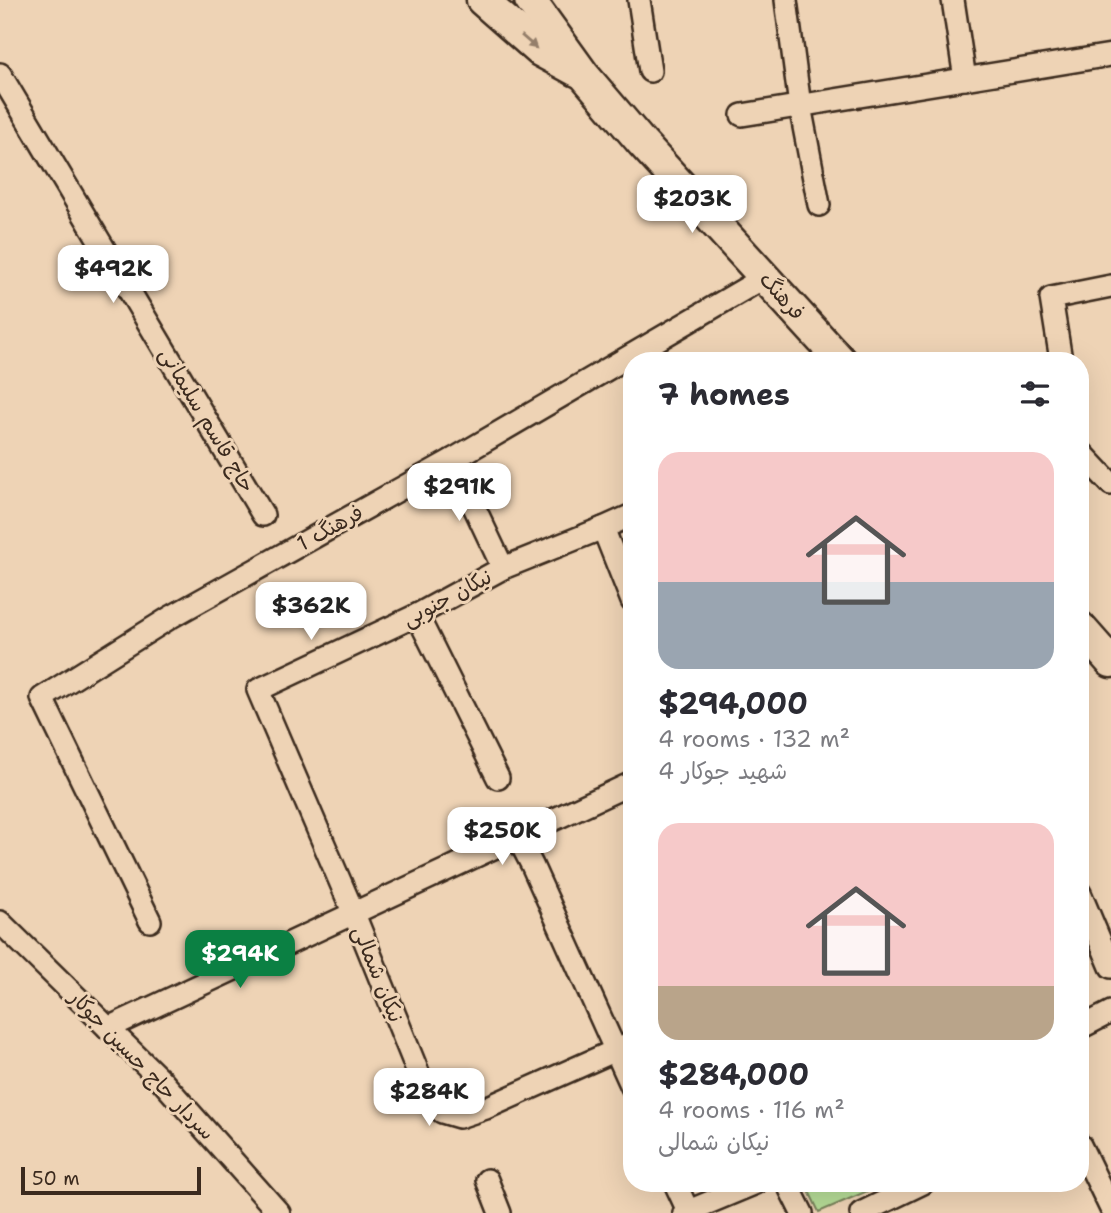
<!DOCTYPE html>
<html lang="en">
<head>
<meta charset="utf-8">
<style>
	:root { --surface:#fff; --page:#f7f7f7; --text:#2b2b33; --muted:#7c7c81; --accent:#0b8043 }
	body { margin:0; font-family:"Shantell Sans","Playpen Sans Arabic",sans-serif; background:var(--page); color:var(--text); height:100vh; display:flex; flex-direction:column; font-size:26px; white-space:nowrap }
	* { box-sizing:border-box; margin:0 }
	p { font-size:23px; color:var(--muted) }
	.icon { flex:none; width:38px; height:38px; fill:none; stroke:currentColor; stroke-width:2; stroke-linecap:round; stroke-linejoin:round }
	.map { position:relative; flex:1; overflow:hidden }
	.panel { position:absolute; left:623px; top:352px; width:466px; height:840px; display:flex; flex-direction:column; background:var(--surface); border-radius:28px; box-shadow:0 7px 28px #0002 }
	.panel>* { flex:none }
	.scale { position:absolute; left:21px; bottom:18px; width:180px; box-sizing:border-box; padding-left:7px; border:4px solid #3b2a1e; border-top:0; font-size:19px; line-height:24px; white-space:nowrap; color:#3b2a1e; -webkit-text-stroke:5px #eed3b5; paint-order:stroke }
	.price { position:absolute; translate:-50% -60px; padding:0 16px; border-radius:14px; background:#fff; color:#222; font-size:23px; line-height:46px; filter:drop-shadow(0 2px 4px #0008) }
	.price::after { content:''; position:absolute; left:50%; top:42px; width:21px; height:16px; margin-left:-10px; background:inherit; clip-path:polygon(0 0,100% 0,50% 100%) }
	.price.active { background:var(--accent); color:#fff }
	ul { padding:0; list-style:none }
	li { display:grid; align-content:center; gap:14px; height:371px; padding:0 35px }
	li span { display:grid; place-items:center; height:217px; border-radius:21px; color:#555 }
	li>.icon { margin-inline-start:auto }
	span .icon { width:126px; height:126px; fill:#fffc; stroke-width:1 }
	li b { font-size:30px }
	h2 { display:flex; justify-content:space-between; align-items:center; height:84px; padding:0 35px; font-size:30px }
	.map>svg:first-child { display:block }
	.green { fill:#b5db96; stroke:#78825a; stroke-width:2 }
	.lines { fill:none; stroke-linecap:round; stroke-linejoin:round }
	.street-casing { stroke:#3b2a1e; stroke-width:26 }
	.secondary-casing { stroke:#3b2a1e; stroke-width:35 }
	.street { stroke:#eed3b5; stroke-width:21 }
	.secondary { stroke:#eed3b5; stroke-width:30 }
	.oneway { fill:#947e6a }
	.labels { text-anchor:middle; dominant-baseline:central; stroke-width:6; stroke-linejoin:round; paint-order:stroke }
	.street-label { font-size:21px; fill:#3b2a1e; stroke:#eed3b5 }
</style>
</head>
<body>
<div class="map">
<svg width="1111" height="1213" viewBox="0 0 1111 1213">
	<rect width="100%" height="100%" fill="#eed3b5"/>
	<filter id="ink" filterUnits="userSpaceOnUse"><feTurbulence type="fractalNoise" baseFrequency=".0143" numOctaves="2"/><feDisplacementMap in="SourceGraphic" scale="14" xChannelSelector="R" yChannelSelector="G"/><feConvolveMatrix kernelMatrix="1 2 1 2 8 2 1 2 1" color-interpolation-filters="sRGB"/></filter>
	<g filter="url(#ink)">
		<polygon class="green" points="805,1183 886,1183 819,1212"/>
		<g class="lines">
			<defs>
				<g id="street">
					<polyline points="639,0 650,71"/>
					<polyline points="786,0 800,106 819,205"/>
					<polyline points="953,0 965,79"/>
					<polyline points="0,74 263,515"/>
					<polyline points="742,115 1111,55"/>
					<polyline points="1061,360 1051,298 1111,286"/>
					<polyline points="1080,451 1111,484"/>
					<polyline points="452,460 503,568"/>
					<polyline points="632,515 603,528 503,568 417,615 258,690 354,914 428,1097 442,1112 459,1117 486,1108 632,1043"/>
					<polyline points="603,528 632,601"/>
					<polyline points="417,615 498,778"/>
					<polyline points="517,836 532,865 632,1087"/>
					<polyline points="1080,893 1111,967"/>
					<polyline points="150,921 42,698 171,617 452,460 765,277"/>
					<polyline points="0,922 161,1080 279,1213"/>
					<polyline points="108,1028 632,783"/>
					<polyline points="1080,1028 1111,1012"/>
					<polyline points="1080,1145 1111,1209"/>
					<polyline points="487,1180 500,1213"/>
					<polyline points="675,1183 689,1213"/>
					<polyline points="787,1183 802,1213"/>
					<polyline points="684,1213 756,1183"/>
					<polyline points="861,1213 923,1183"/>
				</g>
				<g id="secondary">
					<polyline points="482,0 540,51 577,71"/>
					<polyline points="530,0 584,75 642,143 840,360"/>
					<polyline points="1080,627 1111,662"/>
				</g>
			</defs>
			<use href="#street" class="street-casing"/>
			<use href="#secondary" class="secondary-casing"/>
			<use href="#street" class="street"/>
			<use href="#secondary" class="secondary"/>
		</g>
		<defs><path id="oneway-solid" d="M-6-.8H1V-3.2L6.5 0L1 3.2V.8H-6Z" transform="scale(1.75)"/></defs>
		<use class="oneway" href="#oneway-solid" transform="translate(529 42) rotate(41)"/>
	</g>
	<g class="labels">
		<g class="street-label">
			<text transform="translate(782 296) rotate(48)">فرهنگ</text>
			<text transform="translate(207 420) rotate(59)">حاج قاسم سلیمانی</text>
			<text transform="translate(330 528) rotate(-29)">فرهنگ 1</text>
			<text transform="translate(447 598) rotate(-28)">نیکان جنوبی</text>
			<text transform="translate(378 974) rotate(68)">نیکان شمالی</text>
			<text transform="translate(142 1065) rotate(46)">سردار حاج حسین جوکار</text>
		</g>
	</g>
</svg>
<div class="scale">50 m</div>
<b class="price" style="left:692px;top:235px">$203K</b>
<b class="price" style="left:113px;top:305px">$492K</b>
<b class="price" style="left:459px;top:523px">$291K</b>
<b class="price" style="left:311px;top:642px">$362K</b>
<b class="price" style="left:502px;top:867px">$250K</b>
<b class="price active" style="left:240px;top:990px">$294K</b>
<b class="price" style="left:429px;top:1128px">$284K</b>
<section class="panel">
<h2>7 homes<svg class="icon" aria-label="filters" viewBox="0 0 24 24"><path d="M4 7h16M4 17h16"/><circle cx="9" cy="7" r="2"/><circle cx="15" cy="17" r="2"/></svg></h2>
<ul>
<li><span style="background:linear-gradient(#f6c9c9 60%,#9aa5b1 0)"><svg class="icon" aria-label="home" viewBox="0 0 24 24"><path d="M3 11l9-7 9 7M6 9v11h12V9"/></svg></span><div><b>$294,000</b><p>4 rooms · 132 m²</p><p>شهید جوکار 4</p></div></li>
<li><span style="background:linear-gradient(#f6c9c9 75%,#b9a48a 0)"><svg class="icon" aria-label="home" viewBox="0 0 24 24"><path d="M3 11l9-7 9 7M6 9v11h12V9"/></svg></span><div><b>$284,000</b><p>4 rooms · 116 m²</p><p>نیکان شمالی</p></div></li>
</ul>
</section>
</div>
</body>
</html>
